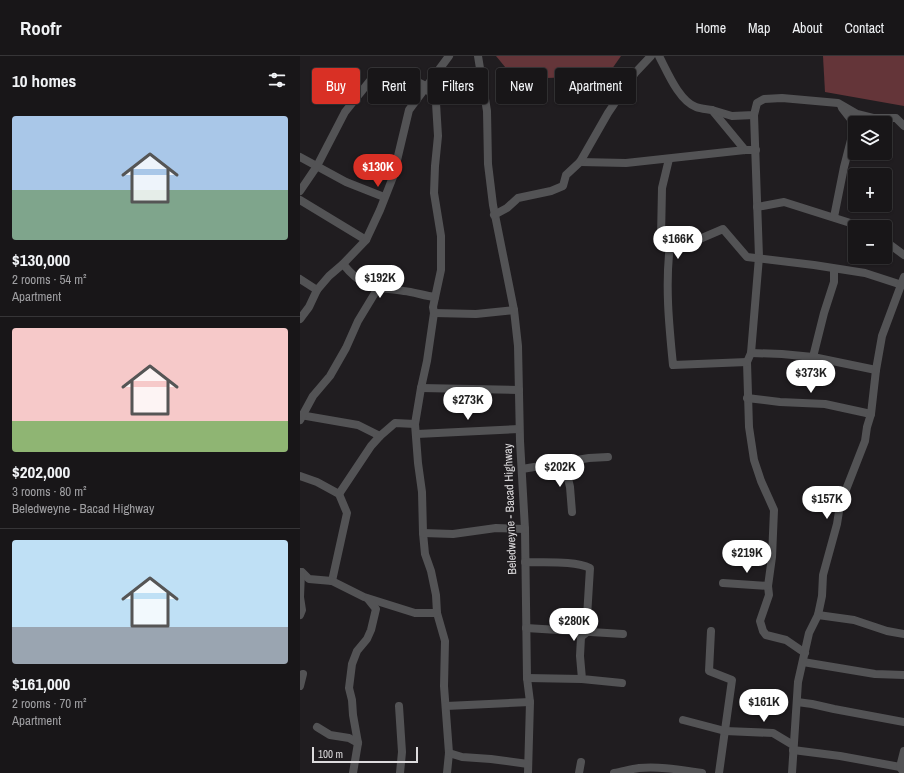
<!DOCTYPE html>
<html lang="en">
<head>
<meta charset="utf-8">
<style>
	:root { --surface:#181618; --page:#252325; --text:#f1f3f6; --muted:#9f9fa2; --line:#363537; --accent:#d93025 }
	body { margin:0; font-family:"Archivo Narrow",sans-serif; background:var(--page); color:var(--text); height:100vh; display:flex; flex-direction:column; font-size:15px; white-space:nowrap }
	* { box-sizing:border-box; margin:0 }
	p { font-size:13px; color:var(--muted) }
	.icon { flex:none; width:22px; height:22px; fill:none; stroke:currentColor; stroke-width:2; stroke-linecap:round; stroke-linejoin:round }
	.map { position:relative; flex:1; overflow:hidden }
	.drawer { display:flex; flex-direction:column; background:var(--surface); width:300px }
	.drawer>* { flex:none }
	.top-card { position:absolute; left:12px; top:12px; width:380px; height:36px; display:flex; gap:8px }
	.fabs { position:absolute; left:548px; top:60px; display:grid; gap:8px }
	.fabs a { display:grid; place-items:center; width:44px; height:44px; border-radius:4px; background:var(--surface); box-shadow:0 1px 3px #0004,0 0 0 1px var(--line); font-size:20px }
	.scale { position:absolute; left:12px; bottom:10px; width:106px; box-sizing:border-box; padding-left:4px; border:2px solid #dddbdd; border-top:0; font-size:11px; line-height:14px; white-space:nowrap; color:#dddbdd; -webkit-text-stroke:3px #201d20; paint-order:stroke }
	.price { position:absolute; translate:-50% -34px; padding:0 9px; border-radius:14px; background:#fff; color:#222; font-size:13px; line-height:26px; filter:drop-shadow(0 1px 2px #0008) }
	.price::after { content:''; position:absolute; left:50%; top:24px; width:12px; height:9px; margin-left:-6px; background:inherit; clip-path:polygon(0 0,100% 0,50% 100%) }
	.price.active { background:var(--accent); color:#fff }
	ul { padding:0; list-style:none }
	li { display:grid; align-content:center; gap:8px; height:212px; padding:0 12px }
	li+li { border-top:1px solid var(--line) }
	li span { display:grid; place-items:center; height:124px; border-radius:4px; color:#555 }
	li>.icon { margin-inline-start:auto }
	span .icon { width:72px; height:72px; fill:#fffc; stroke-width:1 }
	li b { font-size:17px }
	h2 { display:flex; justify-content:space-between; align-items:center; height:48px; padding:0 12px; font-size:17px }
	.chip { padding:0 14px; border-radius:4px; background:var(--surface); box-shadow:0 1px 3px #0004,0 0 0 1px var(--line); font-size:14px; line-height:36px }
	.chip.active { background:var(--accent); color:#fff }
	header { display:flex; align-items:center; gap:24px; box-sizing:border-box; height:56px; padding:0 20px; background:var(--surface); border-bottom:1px solid var(--line) }
	header strong { font-size:19px }
	nav { display:flex; gap:22px; margin-inline-start:auto; font-size:14px }
	main { display:flex; flex:1; min-height:0 }
	.map>svg:first-child { display:block }
	.green { fill:#643539 }
	.lines { fill:none; stroke-linecap:round; stroke-linejoin:round }
	.minor { stroke:#535355; stroke-width:8 }
	.labels { text-anchor:middle; dominant-baseline:central; stroke-width:3; stroke-linejoin:round; paint-order:stroke }
	.street-label { font-size:12px; fill:#dddbdd; stroke:#201d20 }
</style>
</head>
<body>
<header>
<strong>Roofr</strong>
<nav><a>Home</a><a>Map</a><a>About</a><a>Contact</a></nav>
</header>
<main>
<section class="drawer">
<h2>10 homes<svg class="icon" aria-label="filters" viewBox="0 0 24 24"><path d="M4 7h16M4 17h16"/><circle cx="9" cy="7" r="2"/><circle cx="15" cy="17" r="2"/></svg></h2>
<ul>
<li><span style="background:linear-gradient(#a9c7e8 60%,#7fa58c 0)"><svg class="icon" aria-label="home" viewBox="0 0 24 24"><path d="M3 11l9-7 9 7M6 9v11h12V9"/></svg></span><div><b>$130,000</b><p>2 rooms · 54 m²</p><p>Apartment</p></div></li>
<li><span style="background:linear-gradient(#f6c9c9 75%,#8fb573 0)"><svg class="icon" aria-label="home" viewBox="0 0 24 24"><path d="M3 11l9-7 9 7M6 9v11h12V9"/></svg></span><div><b>$202,000</b><p>3 rooms · 80 m²</p><p>Beledweyne - Bacad Highway</p></div></li>
<li><span style="background:linear-gradient(#bfe0f5 70%,#9aa5b1 0)"><svg class="icon" aria-label="home" viewBox="0 0 24 24"><path d="M3 11l9-7 9 7M6 9v11h12V9"/></svg></span><div><b>$161,000</b><p>2 rooms · 70 m²</p><p>Apartment</p></div></li>
</ul>
</section>
<div class="map">
<svg width="604" height="717" viewBox="0 0 604 717">
	<rect width="100%" height="100%" fill="#201d20"/>
	<g class="green">
		<polygon points="196,0 321,0 307,20 215,23"/>
		<polygon points="523,0 604,0 604,50 525,36"/>
	</g>
	<g class="lines">
		<g class="minor">
			<polyline points="178,0 187,55 188,108 193,149 214,254 218,290 220,385 225,473 227,622 230,646 228,717"/>
			<path d="M359,0C367,15 379,45 396,51C401,53 407,53 412,54L445,94"/>
			<polyline points="412,54 432,60 454,59 457,47 464,43 482,42 538,47 557,58 573,62 596,62 604,70"/>
			<polyline points="454,59 459,201 451,297 447,306 449,371 454,404 461,425 474,454 472,501 468,530 469,539 460,565 463,575 466,579 486,584 505,597"/>
			<polyline points="0,101 46,126 84,141"/>
			<path d="M369,103L362,132L361,181L370,189C365,229 369,269 373,309L447,306"/>
			<polyline points="280,106 326,107 445,94 456,94"/>
			<polyline points="0,135 17,110 45,56 77,16 89,15 100,17 126,30 136,47 138,80 135,110 134,137 141,180 141,214 133,251 134,257 127,305 121,332 115,368 118,407 122,436 123,477 125,498 131,515 136,539 137,557 145,585 144,630 149,697 147,717"/>
			<polyline points="0,144 66,184"/>
			<polyline points="457,151 484,146 563,171"/>
			<polyline points="194,159 207,152 218,142 251,135 263,130 266,119 280,106 308,57 335,17 351,0"/>
			<polyline points="534,161 544,111 552,80 553,66 542,52"/>
			<polyline points="585,185 604,199"/>
			<polyline points="370,189 388,188 423,173 447,201 514,209 565,217 602,229"/>
			<path d="M43,208C63,233 75,231 104,235C114,236 125,240 135,241"/>
			<polyline points="0,223 17,234"/>
			<polyline points="134,257 176,258 214,254"/>
			<polyline points="0,263 9,251 17,234 29,220 43,208 66,184 80,154 93,121 109,54 149,0"/>
			<polyline points="451,297 482,298 513,301 576,314"/>
			<polyline points="513,301 524,257 534,226 534,213"/>
			<polyline points="121,332 219,334"/>
			<polyline points="447,342 480,346 525,348 571,358"/>
			<polyline points="0,359 58,369 80,380"/>
			<polyline points="0,364 13,340 30,320 46,292 58,265 78,232"/>
			<polyline points="117,378 219,373"/>
			<polyline points="264,405 270,431 272,456"/>
			<polyline points="222,413 289,402 308,401"/>
			<polyline points="0,420 17,426 39,438 47,457 32,525"/>
			<polyline points="39,438 71,390 80,380 95,367 115,368"/>
			<polyline points="123,477 153,478 196,472 225,473"/>
			<path d="M225,506C243,507 274,504 290,512L286,577L281,581L280,600L282,623L322,627"/>
			<polyline points="0,516 2,516 9,523 32,525 64,541 115,557 137,557"/>
			<polyline points="423,527 468,530"/>
			<polyline points="0,559 2,554 0,541 1,516"/>
			<polyline points="518,559 554,564 587,575 604,578"/>
			<polyline points="226,572 323,578"/>
			<polyline points="411,575 409,615 432,624 419,717"/>
			<polyline points="503,606 575,618 604,619"/>
			<polyline points="227,622 282,623"/>
			<polyline points="0,630 3,618"/>
			<polyline points="497,646 512,648 534,653 604,666"/>
			<polyline points="99,650 102,696 100,717"/>
			<polyline points="146,650 230,646"/>
			<polyline points="383,664 425,675 473,677 493,689"/>
			<polyline points="17,671 30,679 49,682 58,687"/>
			<polyline points="493,694 540,700 600,711"/>
			<polyline points="604,695 600,711 604,717"/>
			<polyline points="149,697 162,701 191,703 228,708"/>
			<polyline points="53,717 58,687 53,659 52,644 49,632 52,608 57,595 67,583 71,574 76,553 68,543"/>
			<polyline points="279,717 281,706"/>
			<path d="M314,717C322,716 330,713 339,712C360,710 381,714 402,717"/>
			<polyline points="492,717 498,626 509,577 518,559 522,540 523,519 537,468 540,449 565,385 567,371 571,358 576,314 582,280 604,221"/>
		</g>
	</g>
	<g class="labels">
		<g class="street-label">
			<text transform="translate(210 453) rotate(-92)">Beledweyne - Bacad Highway</text>
		</g>
	</g>
</svg>
<div class="fabs">
<a><svg class="icon" aria-label="layers" viewBox="0 0 24 24"><path d="M12 4l9 5-9 5-9-5zM3 14l9 5 9-5"/></svg></a>
<a>+</a>
<a>−</a>
</div>
<div class="scale">100 m</div>
<b class="price active" style="left:78px;top:132px">$130K</b>
<b class="price" style="left:378px;top:204px">$166K</b>
<b class="price" style="left:80px;top:243px">$192K</b>
<b class="price" style="left:511px;top:338px">$373K</b>
<b class="price" style="left:168px;top:365px">$273K</b>
<b class="price" style="left:260px;top:432px">$202K</b>
<b class="price" style="left:527px;top:464px">$157K</b>
<b class="price" style="left:447px;top:518px">$219K</b>
<b class="price" style="left:274px;top:586px">$280K</b>
<b class="price" style="left:464px;top:667px">$161K</b>
<div class="top-card">
<a class="chip active">Buy</a>
<a class="chip">Rent</a>
<a class="chip">Filters</a>
<a class="chip">New</a>
<a class="chip">Apartment</a>
</div>
</div>
</main>
</body>
</html>
